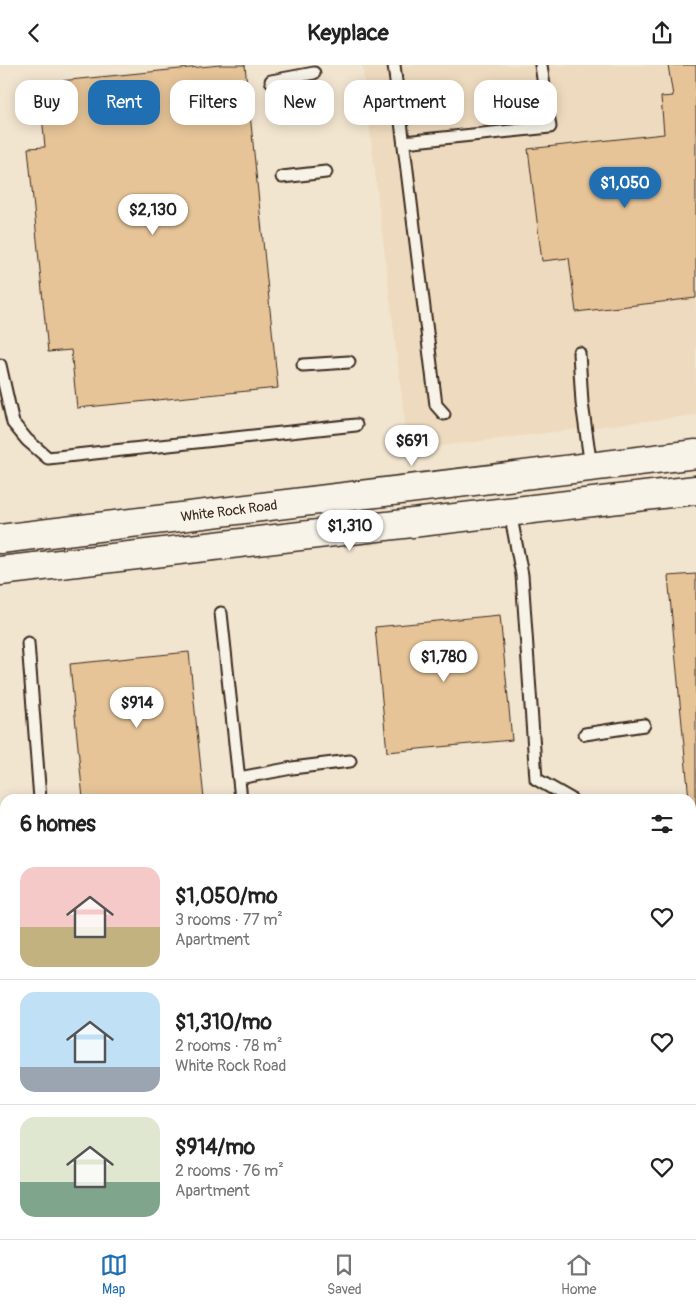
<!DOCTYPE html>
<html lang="en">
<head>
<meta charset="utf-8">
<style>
	:root { --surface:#fff; --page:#f2f2f2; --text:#222; --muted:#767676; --line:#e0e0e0; --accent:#1f6fb2 }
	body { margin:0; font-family:Pangolin,sans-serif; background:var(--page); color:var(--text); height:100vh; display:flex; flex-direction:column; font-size:19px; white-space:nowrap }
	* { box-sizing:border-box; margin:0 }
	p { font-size:16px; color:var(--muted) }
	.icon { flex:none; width:28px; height:28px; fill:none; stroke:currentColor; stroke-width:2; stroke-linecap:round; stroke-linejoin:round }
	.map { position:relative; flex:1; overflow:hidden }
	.sheet { position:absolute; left:0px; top:729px; width:696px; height:446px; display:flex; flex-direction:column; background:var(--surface); border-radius:15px 15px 0 0; box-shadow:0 2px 12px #0003 }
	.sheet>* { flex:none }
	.top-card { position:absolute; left:15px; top:15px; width:666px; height:45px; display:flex; gap:10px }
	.price { position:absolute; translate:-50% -42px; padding:0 11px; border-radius:18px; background:#fff; color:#222; font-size:16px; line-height:32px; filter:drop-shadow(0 1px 2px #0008) }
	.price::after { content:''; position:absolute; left:50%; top:30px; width:15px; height:11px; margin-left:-8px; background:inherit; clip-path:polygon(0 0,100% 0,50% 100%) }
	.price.active { background:var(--accent); color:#fff }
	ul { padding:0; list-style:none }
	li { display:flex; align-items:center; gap:15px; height:125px; padding:0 20px }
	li+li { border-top:1px solid var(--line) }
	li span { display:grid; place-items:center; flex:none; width:140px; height:100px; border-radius:15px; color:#555 }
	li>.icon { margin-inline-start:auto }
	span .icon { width:60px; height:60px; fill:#fffc; stroke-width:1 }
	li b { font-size:21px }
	h2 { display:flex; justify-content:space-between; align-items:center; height:60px; padding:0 20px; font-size:21px }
	.tag { padding:0 18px; border-radius:15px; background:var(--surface); box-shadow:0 2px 12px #0003; font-size:18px; line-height:45px }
	.tag.active { background:var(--accent); color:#fff }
	header { display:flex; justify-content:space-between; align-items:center; height:65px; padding:0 20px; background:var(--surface); font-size:22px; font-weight:800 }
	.tabs { display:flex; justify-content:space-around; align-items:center; height:70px; border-top:1px solid var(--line); background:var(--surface); font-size:14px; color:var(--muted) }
	.tabs a { display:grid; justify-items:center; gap:2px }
	.tabs .active { color:var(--accent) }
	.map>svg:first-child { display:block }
	.built { fill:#eedbbf }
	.building { fill:#e6c498; stroke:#3b2a1e }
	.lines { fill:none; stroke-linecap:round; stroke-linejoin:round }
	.lane-casing { stroke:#3b2a1e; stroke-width:15 }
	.secondary-casing { stroke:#3b2a1e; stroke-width:31 }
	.lane { stroke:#f7f3e8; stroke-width:11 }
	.secondary { stroke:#f7f3e8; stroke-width:28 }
	.labels { text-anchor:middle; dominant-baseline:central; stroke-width:4; stroke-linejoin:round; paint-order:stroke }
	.street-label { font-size:14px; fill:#3b2a1e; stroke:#f7f3e8 }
</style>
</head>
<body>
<header><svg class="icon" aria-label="back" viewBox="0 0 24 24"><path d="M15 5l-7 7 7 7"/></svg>Keyplace<svg class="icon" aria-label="share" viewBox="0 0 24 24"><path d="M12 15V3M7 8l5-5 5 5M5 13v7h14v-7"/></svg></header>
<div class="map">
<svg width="696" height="1174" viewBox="0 0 696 1174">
	<rect width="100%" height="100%" fill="#f2e5d0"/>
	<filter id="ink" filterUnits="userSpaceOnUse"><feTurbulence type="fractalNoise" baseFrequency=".02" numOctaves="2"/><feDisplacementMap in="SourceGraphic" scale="10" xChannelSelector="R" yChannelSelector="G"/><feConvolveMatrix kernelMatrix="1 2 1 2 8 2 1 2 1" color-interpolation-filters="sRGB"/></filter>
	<g filter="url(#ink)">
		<polygon class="built" points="362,0 696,0 696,350 408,385"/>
		<g class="building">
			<polygon points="220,0 245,0 278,323 77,343 71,285 48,287 28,83 45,82 39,18"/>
			<polygon points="668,0 696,0 696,233 576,247 569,193 542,196 528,84 664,69 661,32 673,31"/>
			<polygon points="696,509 696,809 691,758 691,734 689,734 668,511"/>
			<polygon points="500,550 512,675 387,687 375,562"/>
			<polygon points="189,587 204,734 83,734 70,599"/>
			<polygon points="409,730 410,734 370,734"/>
			<rect x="691" y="949" width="5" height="142"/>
		</g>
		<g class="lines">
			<defs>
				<g id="lane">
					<polyline points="394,0 436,340 444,349"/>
					<polyline points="271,16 314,8"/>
					<polyline points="404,77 550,62 541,0"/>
					<polyline points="282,112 326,107"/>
					<polyline points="579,288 582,338 591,402"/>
					<polyline points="0,300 13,358 27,375 48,393 356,360"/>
					<polyline points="303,300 349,297"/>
					<polyline points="510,447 522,510 536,714 571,734"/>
					<polyline points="221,548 241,734"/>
					<polyline points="28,578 40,734"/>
					<polyline points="585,669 644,660"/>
					<polyline points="239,713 292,703 350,696"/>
					<polyline points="0,930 5,929"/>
				</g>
				<g id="secondary">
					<polyline points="0,474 696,389"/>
					<polyline points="0,506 696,425"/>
					<polyline points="0,1060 5,1108"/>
					<polyline points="12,1170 12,1174"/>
				</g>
			</defs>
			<use href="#lane" class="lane-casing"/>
			<use href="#secondary" class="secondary-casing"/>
			<use href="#lane" class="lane"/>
			<use href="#secondary" class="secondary"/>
		</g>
	</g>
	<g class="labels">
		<g class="street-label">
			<text transform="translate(229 446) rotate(-7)">White Rock Road</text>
		</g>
	</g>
</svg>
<b class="price active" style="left:625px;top:144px">$1,050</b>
<b class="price" style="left:153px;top:171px">$2,130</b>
<b class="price" style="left:412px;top:402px">$691</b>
<b class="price" style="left:350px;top:487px">$1,310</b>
<b class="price" style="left:444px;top:618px">$1,780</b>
<b class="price" style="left:137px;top:664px">$914</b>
<div class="top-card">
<a class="tag">Buy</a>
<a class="tag active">Rent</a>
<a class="tag">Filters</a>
<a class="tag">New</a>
<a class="tag">Apartment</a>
<a class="tag">House</a>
</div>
<section class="sheet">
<h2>6 homes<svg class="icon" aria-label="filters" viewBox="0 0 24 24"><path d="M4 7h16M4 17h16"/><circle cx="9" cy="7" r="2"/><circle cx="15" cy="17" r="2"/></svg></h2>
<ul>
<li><span style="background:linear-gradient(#f6c9c9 60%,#c2b280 0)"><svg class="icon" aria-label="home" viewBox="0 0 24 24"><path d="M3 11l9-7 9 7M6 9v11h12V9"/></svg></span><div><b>$1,050/mo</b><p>3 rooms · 77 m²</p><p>Apartment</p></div><svg class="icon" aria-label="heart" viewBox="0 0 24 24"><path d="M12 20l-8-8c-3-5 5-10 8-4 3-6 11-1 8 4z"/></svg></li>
<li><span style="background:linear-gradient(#bfe0f5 75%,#9aa5b1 0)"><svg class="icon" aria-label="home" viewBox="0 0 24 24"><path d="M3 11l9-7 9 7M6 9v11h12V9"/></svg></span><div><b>$1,310/mo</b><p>2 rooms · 78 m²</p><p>White Rock Road</p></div><svg class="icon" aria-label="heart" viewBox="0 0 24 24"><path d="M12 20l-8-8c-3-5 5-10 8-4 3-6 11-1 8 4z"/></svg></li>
<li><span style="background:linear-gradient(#dfe7d0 65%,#7fa58c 0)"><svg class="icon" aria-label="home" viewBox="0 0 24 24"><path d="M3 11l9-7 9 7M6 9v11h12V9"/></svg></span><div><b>$914/mo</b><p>2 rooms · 76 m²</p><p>Apartment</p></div><svg class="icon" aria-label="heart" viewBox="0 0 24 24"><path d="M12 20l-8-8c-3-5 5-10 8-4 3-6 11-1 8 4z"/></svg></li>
</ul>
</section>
</div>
<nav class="tabs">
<a class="active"><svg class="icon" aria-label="map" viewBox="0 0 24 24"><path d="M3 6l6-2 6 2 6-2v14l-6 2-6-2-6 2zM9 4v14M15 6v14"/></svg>Map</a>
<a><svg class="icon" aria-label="saved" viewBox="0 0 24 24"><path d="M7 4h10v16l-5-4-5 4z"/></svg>Saved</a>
<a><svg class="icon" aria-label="home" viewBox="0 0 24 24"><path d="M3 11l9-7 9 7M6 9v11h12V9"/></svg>Home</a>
</nav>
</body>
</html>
